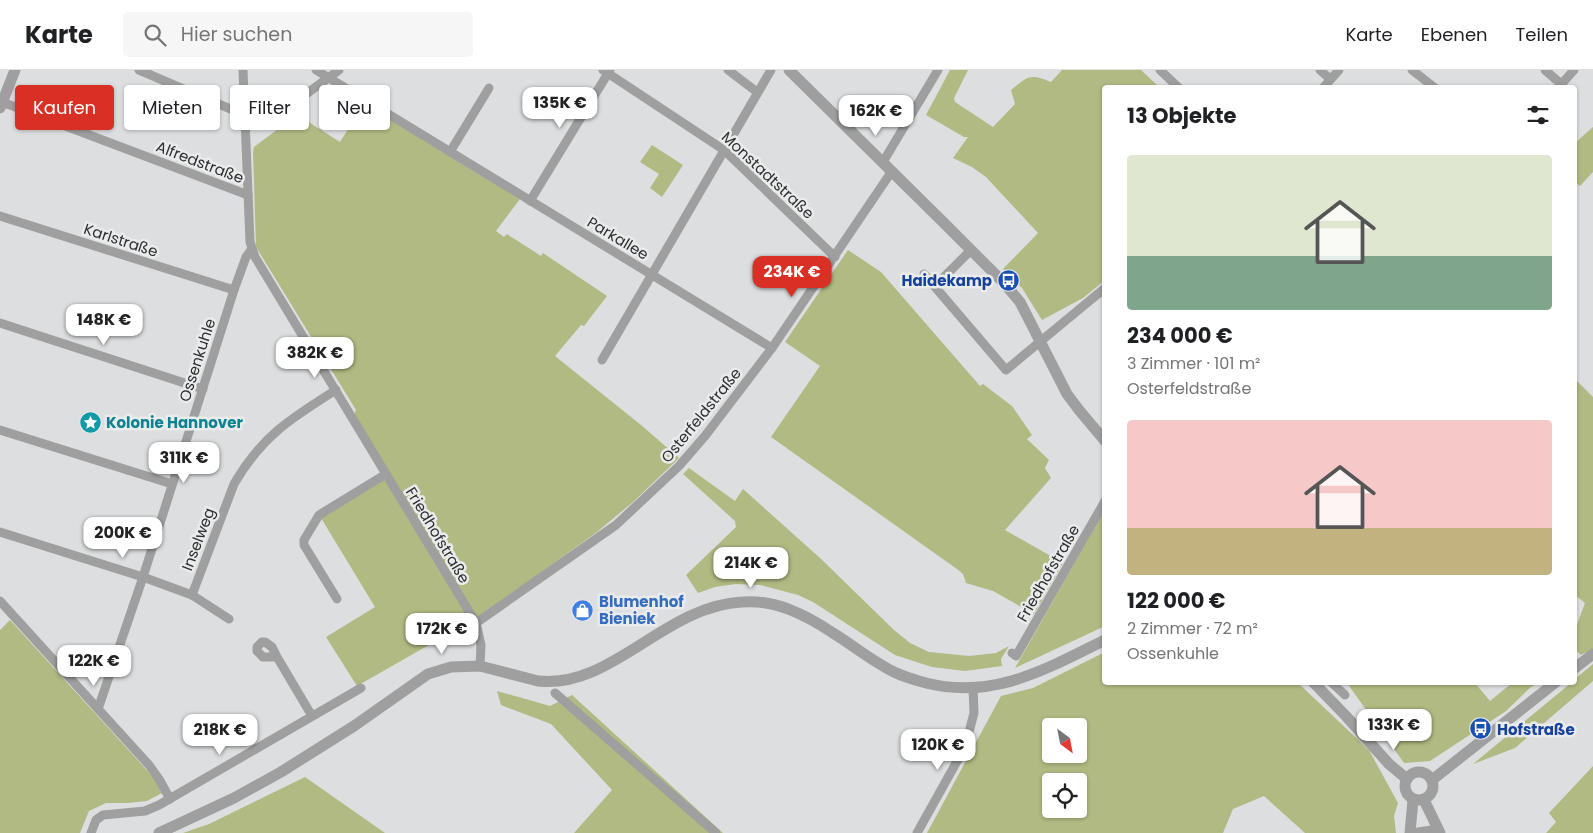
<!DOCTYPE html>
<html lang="de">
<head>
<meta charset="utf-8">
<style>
	:root { --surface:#fff; --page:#f6f6f6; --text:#202124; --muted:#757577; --line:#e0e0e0; --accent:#d93025 }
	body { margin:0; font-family:Poppins,sans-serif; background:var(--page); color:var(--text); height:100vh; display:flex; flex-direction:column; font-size:19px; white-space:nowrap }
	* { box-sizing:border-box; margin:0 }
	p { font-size:16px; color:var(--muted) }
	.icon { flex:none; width:28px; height:28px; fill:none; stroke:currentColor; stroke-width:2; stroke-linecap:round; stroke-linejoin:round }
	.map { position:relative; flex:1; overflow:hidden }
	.side { position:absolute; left:1102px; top:15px; width:475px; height:600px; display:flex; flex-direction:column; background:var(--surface); border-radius:5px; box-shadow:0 1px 4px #0004 }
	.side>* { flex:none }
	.banner { position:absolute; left:15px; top:15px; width:475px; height:45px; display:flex; gap:10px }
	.needle { width:32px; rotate:148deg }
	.controls { position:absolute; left:1042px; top:648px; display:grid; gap:10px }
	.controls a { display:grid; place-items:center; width:45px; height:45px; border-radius:5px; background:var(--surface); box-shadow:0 1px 4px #0004; font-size:25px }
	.price { position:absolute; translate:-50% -42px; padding:0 11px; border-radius:10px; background:#fff; color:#222; font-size:16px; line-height:32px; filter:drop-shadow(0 1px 2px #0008) }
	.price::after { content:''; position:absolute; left:50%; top:30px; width:15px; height:11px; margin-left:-8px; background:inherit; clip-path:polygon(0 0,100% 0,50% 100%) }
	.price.selected { background:var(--accent); color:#fff }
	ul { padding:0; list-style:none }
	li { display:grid; align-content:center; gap:10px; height:265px; padding:0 25px }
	li span { display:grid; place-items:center; height:155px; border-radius:5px; color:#555 }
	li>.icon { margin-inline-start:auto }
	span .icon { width:90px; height:90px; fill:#fffc; stroke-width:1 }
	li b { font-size:21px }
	h2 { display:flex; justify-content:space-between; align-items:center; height:60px; padding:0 25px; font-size:21px }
	.tag { padding:0 18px; border-radius:5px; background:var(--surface); box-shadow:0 1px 4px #0004; font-size:18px; line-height:45px }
	.tag.selected { background:var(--accent); color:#fff }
	header { display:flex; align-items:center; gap:30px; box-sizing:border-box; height:70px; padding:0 25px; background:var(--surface); border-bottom:1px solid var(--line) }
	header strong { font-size:24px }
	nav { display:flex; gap:28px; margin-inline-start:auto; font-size:18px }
	.search { width:350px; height:45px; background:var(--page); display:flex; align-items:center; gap:12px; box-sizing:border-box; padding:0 18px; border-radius:5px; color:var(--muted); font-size:19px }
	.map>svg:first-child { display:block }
	.green { fill:#b1ba83; fill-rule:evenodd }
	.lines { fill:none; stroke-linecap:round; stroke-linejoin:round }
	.minor { stroke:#9f9f9f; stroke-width:9 }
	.tertiary { stroke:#9f9f9f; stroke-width:11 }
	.labels { text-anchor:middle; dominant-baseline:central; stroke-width:5; stroke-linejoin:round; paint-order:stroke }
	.street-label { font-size:15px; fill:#2e2e2e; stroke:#eaebec }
	.transit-label { font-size:15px; font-weight:bold; fill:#164399; stroke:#eaebec; text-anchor:end }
	.culture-label { font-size:15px; font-weight:bold; fill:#0d838f; stroke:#eaebec; text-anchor:start }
	.shop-label { font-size:15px; font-weight:bold; fill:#366cbe; stroke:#eaebec; text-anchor:start }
</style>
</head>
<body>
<header>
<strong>Karte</strong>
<div class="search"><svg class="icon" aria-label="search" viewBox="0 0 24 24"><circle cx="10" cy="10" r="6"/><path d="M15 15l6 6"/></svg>Hier suchen</div>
<nav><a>Karte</a><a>Ebenen</a><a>Teilen</a></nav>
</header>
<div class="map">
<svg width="1593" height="763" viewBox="0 0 1593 763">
	<rect width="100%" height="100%" fill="#dddedf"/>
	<g class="green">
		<path d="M950,0H968L954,28L955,32L993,57L1015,34L1011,20C1028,6 1030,3 1051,12L1062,0H1141L1159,17L1105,18V210L1083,228L1042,250L1022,218L1003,199L1038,163L986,107L972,97L953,88L968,67H964L926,45Z"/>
		<polygon points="364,34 520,129 496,161 504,167 507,164 541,186 543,183 607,226 584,256 581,255 555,286 641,355 679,388 633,432 597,462 537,505 478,547 357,616 326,567 375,537 321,448 391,405 354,344 356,340 256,177 253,82 254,77 302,41 310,53 340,72"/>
		<polygon points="1593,57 1593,102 1580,116 1575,112 1575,73"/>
		<polygon points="652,75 683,95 662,127 650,118 659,104 640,92"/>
		<polygon points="848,180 881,202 980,316 983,314 1012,336 1032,365 1027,369 1049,390 1045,398 1051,408 1005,460 1063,493 1034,544 993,521 966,513 963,504 957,499 771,367 820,296 785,272"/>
		<polygon points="1575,309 1593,327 1593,579 1581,585 1575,579 1575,560 1585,533 1575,525"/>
		<polygon points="689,398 735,431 743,419 820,488 894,560 910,573 929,582 969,586 996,583 1009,576 1001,589 1002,596 965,601 932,597 895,585 813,532 798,525 760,515 736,514 715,517 698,523 686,505 736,457 735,451 683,404"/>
		<polygon points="1105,439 1105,556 1015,598"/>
		<polygon points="10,550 144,697 156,711 162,723 147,731 128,733 106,733 89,741 80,763 0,763 0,560"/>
		<path d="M1105,582V612L1298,613L1369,680L1398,733L1394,746L1396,763H1305L1264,726L1233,739L1223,763H927L1001,626L1033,618ZM1079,656V684H1051V656ZM1051,711H1079V739H1051Z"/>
		<polygon points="1593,594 1593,611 1515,678 1473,694 1571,613 1575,612 1575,609"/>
		<polygon points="1347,613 1475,613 1490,631 1512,613 1538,613 1531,617 1506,641 1430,691 1404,693"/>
		<polygon points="497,621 550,636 572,625 723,763 574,763 612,720 551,654 501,635"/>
		<polygon points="1593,696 1593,763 1546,763 1556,752 1549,743"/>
		<polygon points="305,707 385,763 183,763 209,754"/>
	</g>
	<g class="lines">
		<g class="minor">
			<polyline points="139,0 261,52 269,51 339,0"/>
			<polyline points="243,0 250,172 255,187 476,553 481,575 480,596"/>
			<polyline points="316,0 772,278"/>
			<polyline points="603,0 724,80 835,187"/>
			<polyline points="728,0 757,22"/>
			<polyline points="1160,0 1179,18"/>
			<polyline points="1320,0 1330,9"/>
			<polyline points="1412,0 1435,18"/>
			<polyline points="1545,0 1561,14"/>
			<polyline points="1323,18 1339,0"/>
			<polyline points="1558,18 1574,0"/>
			<polyline points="2,32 248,125"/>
			<polyline points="450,82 489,18"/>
			<polyline points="883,92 938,0"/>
			<polyline points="530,131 610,0"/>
			<polyline points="0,146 234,220"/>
			<polyline points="924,204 1006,300 1105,218"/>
			<polyline points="935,216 971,180"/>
			<polyline points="0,253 203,319"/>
			<polyline points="602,290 771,0"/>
			<polyline points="0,360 172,414"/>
			<polyline points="0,462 143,507 192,525 229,549"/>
			<path d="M192,525L234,414C262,366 290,349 336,320"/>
			<polyline points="337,529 304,475 304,470 319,445 386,404"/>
			<polyline points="0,531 149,695 159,709 170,729"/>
			<polyline points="476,553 616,455 679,396 705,366 772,278 892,101"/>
			<polyline points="1012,583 1016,586 1105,431"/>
			<polyline points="277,587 263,587 257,581 257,577 262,572 265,572 272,577 277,587 312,646"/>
			<polyline points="1331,612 1345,625"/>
			<polyline points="555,623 716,763"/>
			<polyline points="98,639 143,507 234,220 246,187 252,179"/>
			<polyline points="91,763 96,750 103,745 145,741 159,735 361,618"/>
			<polyline points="917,763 965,677 974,643 973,618"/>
		</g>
		<g class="tertiary">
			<polyline points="789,0 942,151 1004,213 1020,232 1067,324 1079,340 1105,371"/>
			<polyline points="0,38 15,0"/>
			<polyline points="1575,598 1593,584"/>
			<polyline points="1313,612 1345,645 1389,694 1407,709"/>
			<circle cx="1419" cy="716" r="14"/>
			<polyline points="1432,710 1556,612"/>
			<polyline points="1424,730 1440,763"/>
			<path d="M159,763L234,728L281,702L354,656L428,604L451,597L480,596L538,611C612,619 664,536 742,532C775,529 806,545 833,563C854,576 872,591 894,602C904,607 915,610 926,613C994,630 1046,599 1105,570"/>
			<polyline points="1410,763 1413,730"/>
			<polyline points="1418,763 1432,761 1436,763"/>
		</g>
	</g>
	<defs>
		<symbol id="bus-disc" viewBox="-11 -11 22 22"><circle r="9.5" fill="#1a4fb4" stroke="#eaebec"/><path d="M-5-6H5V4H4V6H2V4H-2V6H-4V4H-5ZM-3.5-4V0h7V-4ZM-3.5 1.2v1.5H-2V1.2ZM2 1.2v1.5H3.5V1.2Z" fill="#fff"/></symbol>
		<symbol id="sight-disc" viewBox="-11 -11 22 22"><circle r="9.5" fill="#0f9aa8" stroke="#eaebec"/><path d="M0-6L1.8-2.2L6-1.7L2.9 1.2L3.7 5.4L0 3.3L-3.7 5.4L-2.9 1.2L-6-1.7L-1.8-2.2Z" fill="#fff"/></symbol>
		<symbol id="shop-disc" viewBox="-11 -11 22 22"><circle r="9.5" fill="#3f7fe0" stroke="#eaebec"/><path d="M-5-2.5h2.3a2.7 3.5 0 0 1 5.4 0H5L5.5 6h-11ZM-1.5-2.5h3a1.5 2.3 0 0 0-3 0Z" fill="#fff"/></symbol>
	</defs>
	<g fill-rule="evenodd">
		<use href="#bus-disc" x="996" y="198" width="25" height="25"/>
		<use href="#sight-disc" x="78" y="340" width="25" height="25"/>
		<use href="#shop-disc" x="570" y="528" width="25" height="25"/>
		<use href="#bus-disc" x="1468" y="646" width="25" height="25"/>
	</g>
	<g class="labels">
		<g class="street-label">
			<text transform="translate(200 92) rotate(21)">Alfredstraße</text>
			<text transform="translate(768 105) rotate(43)">Monstadtstraße</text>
			<text transform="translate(618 168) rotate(31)">Parkallee</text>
			<text transform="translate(121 170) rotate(18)">Karlstraße</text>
			<text transform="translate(197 290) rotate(-72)">Ossenkuhle</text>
			<text transform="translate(701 345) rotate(-51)">Osterfeldstraße</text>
			<text transform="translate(438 465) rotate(59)">Friedhofstraße</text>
			<text transform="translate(198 469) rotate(-69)">Inselweg</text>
			<text transform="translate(1048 503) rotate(-60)">Friedhofstraße</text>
		</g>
		<g class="transit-label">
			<text x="992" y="210">Haidekamp</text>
			<text x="1497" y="659" text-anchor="start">Hofstraße</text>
		</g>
		<g class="culture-label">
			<text x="106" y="352">Kolonie Hannover</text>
		</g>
		<g class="shop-label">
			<text x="599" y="531">Blumenhof<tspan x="599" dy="17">Bieniek</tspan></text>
		</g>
	</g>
</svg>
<div class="controls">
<a><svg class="needle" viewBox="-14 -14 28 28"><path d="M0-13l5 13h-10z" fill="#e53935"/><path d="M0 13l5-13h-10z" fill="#757577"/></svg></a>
<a><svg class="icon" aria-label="locate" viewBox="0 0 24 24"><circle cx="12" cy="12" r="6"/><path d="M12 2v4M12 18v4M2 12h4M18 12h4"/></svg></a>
</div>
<b class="price" style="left:560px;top:59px">135K €</b>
<b class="price" style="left:876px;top:67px">162K €</b>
<b class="price selected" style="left:792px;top:228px">234K €</b>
<b class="price" style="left:104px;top:276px">148K €</b>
<b class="price" style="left:315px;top:309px">382K €</b>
<b class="price" style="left:184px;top:414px">311K €</b>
<b class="price" style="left:123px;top:489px">200K €</b>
<b class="price" style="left:751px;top:519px">214K €</b>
<b class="price" style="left:442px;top:585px">172K €</b>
<b class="price" style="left:94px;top:617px">122K €</b>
<b class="price" style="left:1394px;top:681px">133K €</b>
<b class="price" style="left:220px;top:686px">218K €</b>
<b class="price" style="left:938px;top:701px">120K €</b>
<div class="banner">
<a class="tag selected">Kaufen</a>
<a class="tag">Mieten</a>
<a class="tag">Filter</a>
<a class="tag">Neu</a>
</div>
<section class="side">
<h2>13 Objekte<svg class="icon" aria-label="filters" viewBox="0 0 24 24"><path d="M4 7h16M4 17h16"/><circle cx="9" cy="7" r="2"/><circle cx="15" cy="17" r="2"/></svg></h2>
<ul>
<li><span style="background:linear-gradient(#dfe7d0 65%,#7fa58c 0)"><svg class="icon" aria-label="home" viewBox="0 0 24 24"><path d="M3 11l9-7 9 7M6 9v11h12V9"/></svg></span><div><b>234 000 €</b><p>3 Zimmer · 101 m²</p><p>Osterfeldstraße</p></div></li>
<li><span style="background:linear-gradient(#f6c9c9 70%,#c2b280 0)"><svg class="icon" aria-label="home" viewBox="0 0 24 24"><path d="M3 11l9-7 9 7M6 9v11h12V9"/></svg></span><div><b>122 000 €</b><p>2 Zimmer · 72 m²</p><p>Ossenkuhle</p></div></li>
</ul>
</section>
</div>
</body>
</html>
